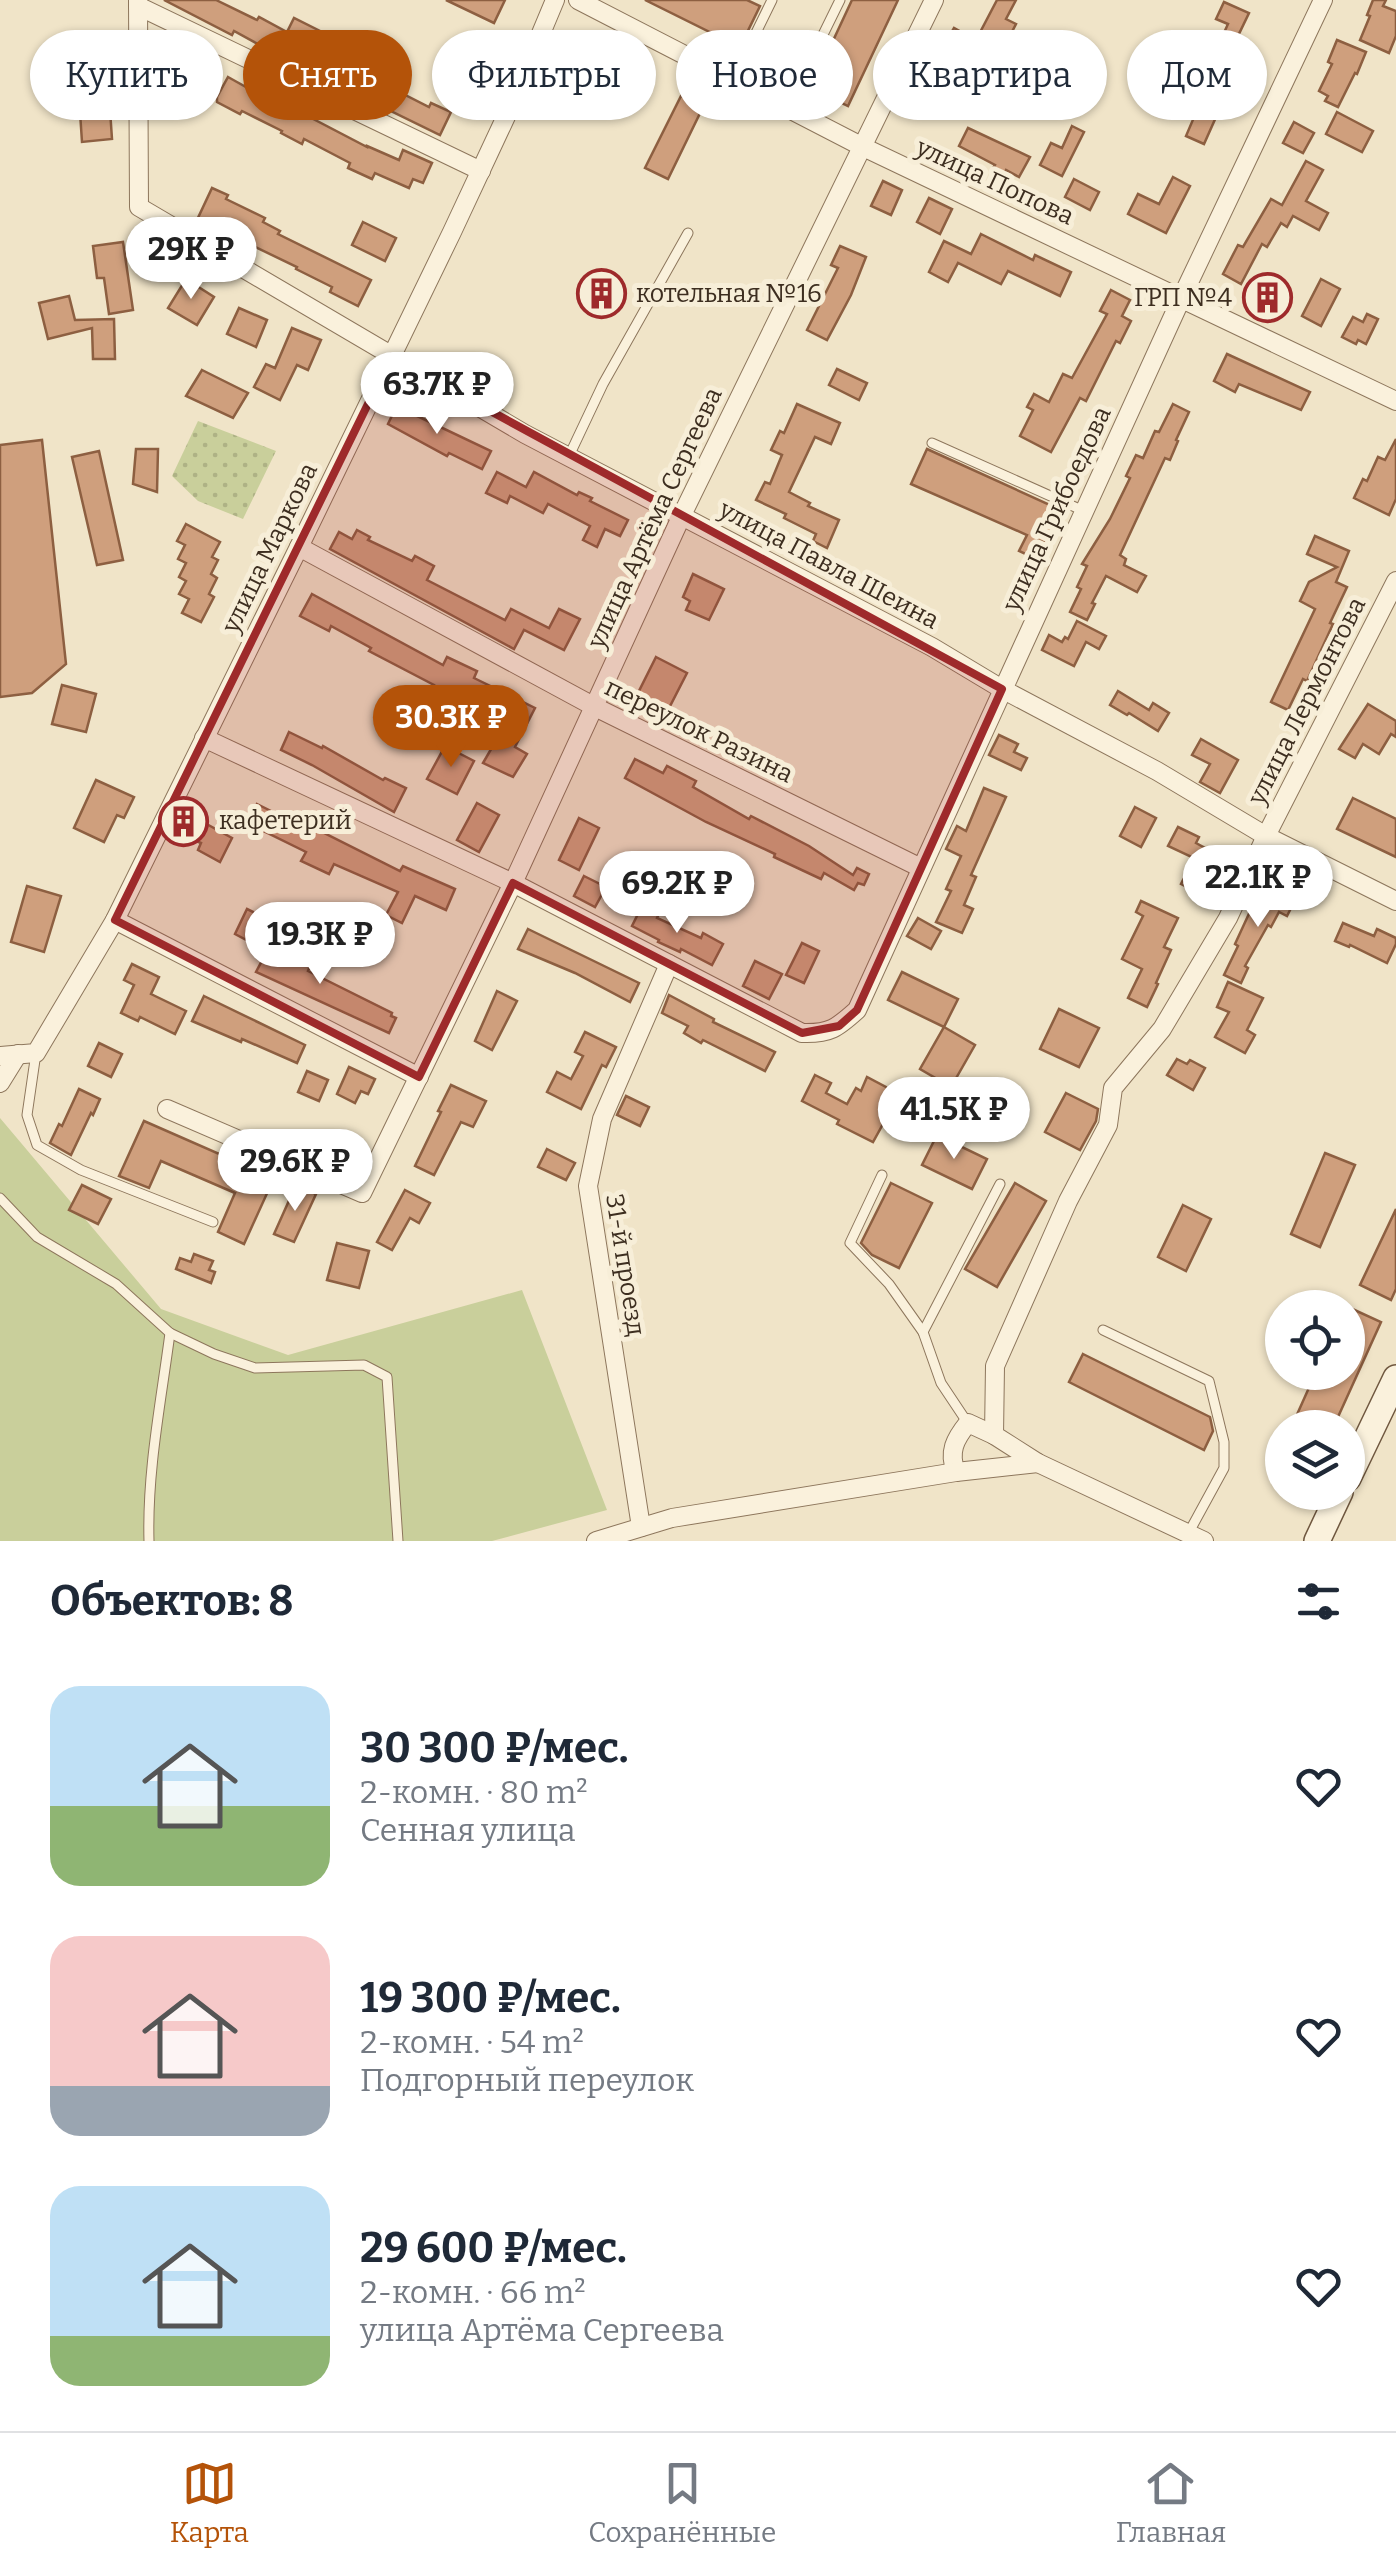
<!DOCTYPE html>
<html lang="ru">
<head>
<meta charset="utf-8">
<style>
	:root { --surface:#fff; --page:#f6f6f7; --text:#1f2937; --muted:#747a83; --line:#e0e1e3; --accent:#b45309 }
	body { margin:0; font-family:Bitter,serif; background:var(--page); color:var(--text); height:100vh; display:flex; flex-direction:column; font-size:38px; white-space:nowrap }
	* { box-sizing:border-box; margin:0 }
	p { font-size:32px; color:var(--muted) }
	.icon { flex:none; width:55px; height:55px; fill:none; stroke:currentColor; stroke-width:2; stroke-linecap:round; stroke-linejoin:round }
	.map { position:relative; height:1541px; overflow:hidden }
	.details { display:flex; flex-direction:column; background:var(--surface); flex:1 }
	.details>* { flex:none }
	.banner { position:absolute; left:30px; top:30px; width:1338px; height:90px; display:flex; gap:20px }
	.controls { position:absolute; left:1265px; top:1290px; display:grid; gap:20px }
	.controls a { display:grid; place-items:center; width:100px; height:100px; border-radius:50%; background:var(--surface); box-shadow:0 2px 8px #0004; font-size:50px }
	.price { position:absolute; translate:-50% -85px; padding:0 22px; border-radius:35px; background:#fff; color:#222; font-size:32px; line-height:65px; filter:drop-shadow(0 2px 5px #0008) }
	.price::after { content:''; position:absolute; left:50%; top:60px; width:30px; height:22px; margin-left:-15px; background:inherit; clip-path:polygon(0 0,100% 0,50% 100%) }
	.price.on { background:var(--accent); color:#fff }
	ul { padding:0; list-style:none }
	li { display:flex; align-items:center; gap:30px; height:250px; padding:0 50px }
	li span { display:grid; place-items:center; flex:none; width:280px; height:200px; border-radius:30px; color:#555 }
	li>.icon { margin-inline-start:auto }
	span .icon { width:120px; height:120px; fill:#fffc; stroke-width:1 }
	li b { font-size:42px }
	h2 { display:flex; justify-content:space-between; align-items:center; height:120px; padding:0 50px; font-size:42px }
	.pill { padding:0 35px; border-radius:45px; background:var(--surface); box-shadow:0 2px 8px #0004; font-size:35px; line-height:90px }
	.pill.on { background:var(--accent); color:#fff }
	.menu { display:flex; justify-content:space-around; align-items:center; height:140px; border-top:2px solid var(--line); background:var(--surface); font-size:28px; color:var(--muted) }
	.menu a { display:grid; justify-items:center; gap:5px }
	.menu .on { color:var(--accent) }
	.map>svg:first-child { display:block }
	.park { fill:url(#park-dots) }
	.garden { fill:#c9cf9b }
	.building { fill:#cf9f7d; stroke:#8d5f41; stroke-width:2.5 }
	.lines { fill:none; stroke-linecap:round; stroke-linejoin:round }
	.lane-casing { stroke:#8d765c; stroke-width:11 }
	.street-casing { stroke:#8d765c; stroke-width:20 }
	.secondary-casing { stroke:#6f573f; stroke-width:28 }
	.lane { stroke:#faf1dc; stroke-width:9 }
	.street { stroke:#faf1dc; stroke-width:18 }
	.secondary { stroke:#faf1dc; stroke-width:25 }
	.marked { fill:#9e2a2b; fill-opacity:0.2; stroke:#9e2a2b; stroke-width:8; stroke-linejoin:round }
	.labels { text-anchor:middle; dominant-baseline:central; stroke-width:10; stroke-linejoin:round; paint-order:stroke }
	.street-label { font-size:25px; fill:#3d2e20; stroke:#f7eed8 }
	.poi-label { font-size:25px; fill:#3d2e20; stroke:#f7eed8; text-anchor:start }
</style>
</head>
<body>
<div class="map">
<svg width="1396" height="1541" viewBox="0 0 1396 1541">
	<defs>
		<pattern id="park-dots" width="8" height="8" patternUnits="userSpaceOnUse" patternTransform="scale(2.5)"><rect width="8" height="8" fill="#c9cf9b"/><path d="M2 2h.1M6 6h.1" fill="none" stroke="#aeb285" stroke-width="1.8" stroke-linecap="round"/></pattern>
	</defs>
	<rect width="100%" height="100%" fill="#f0e4c8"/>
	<polygon class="park" points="198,421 276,451 243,519 198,501 172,476"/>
	<polygon class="garden" points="0,1118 161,1309 288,1355 522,1290 607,1510 492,1541 0,1541"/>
	<g class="building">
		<polygon points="164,0 216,0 257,20 259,17 287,32 294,18 326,34 316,53 353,70 357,63 377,73 374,79 429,107 431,103 451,112 440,135 364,98 363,100 343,91 345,88 275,56 276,54 234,31 232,35"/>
		<polygon points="446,0 505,0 494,23"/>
		<polygon points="645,0 747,0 760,6 740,47"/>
		<polygon points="852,0 898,0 848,106 811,88"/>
		<polygon points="997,0 1016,0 1006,19 1016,24 1004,47 991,40 979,61 946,42 954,28 976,40"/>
		<polygon points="1373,0 1386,0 1383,6 1396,11 1396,36 1389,53 1360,40 1370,16 1367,15"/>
		<polygon points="1224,2 1249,13 1238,36 1249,41 1240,61 1243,63 1236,80 1233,79 1204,144 1186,136 1195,115 1182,109 1195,87 1203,90 1222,48 1218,46 1228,24 1216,19"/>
		<polygon points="73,36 106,36 106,54 74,54"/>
		<polygon points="1337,40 1366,52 1357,74 1355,73 1338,107 1325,101 1328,96 1319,91 1332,64 1328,62"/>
		<polygon points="193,49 194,57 206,57 208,82 176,84 175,60 151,54 151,51"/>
		<polygon points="81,72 85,103 49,107 45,76"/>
		<polygon points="228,77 253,91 252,93 292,113 294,109 367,147 367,146 399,160 403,150 432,163 423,183 413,179 409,188 375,173 372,179 348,168 350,163 304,139 302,144 281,133 282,131 242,111 240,114 217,102 217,97"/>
		<polygon points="681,96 703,107 668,179 645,168"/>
		<polygon points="110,110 112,139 82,142 80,112"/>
		<polygon points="1337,112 1373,131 1362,152 1326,134"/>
		<polygon points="1294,122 1314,133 1303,153 1283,143"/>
		<polygon points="1072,126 1084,132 1062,176 1040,165 1051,143 1062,148"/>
		<polygon points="968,128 1030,157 1019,177 1006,170 1003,176 992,170 995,165 959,146"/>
		<polygon points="1306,161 1323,170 1306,201 1328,213 1319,230 1293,216 1287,227 1281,223 1267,247 1262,244 1241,284 1223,274 1238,245 1243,247 1271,199 1282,205"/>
		<polygon points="1173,177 1190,186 1166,233 1128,214 1138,194 1159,204"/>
		<polygon points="1074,179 1099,192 1090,210 1065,197"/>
		<polygon points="883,181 902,190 891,215 871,206"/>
		<polygon points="212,188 228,195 226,199 265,218 263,222 280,231 278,234 371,280 358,306 330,292 332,287 296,269 297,267 251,245 249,249 228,238 229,235 197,220"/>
		<polygon points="929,198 952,209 940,234 917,222"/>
		<polygon points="363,222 396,238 385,261 352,245"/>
		<polygon points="981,234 1033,260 1035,255 1071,272 1060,296 1008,271 1001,284 958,263 948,282 929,272 944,241 971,254"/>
		<polygon points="123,242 133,310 109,314 104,278 97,278 93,246"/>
		<polygon points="840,246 866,257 851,295 827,340 807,330 838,268 831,265"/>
		<polygon points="593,278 619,292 610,310 584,296"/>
		<polygon points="186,279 214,297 197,325 168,308"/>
		<polygon points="1321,279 1340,289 1321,326 1302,316"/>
		<polygon points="1111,290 1130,300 1122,316 1131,321 1120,343 1116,341 1086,401 1080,398 1051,452 1020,436 1033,410 1027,407 1034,394 1049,402 1063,374 1072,378 1107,314 1100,311"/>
		<polygon points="69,296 75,320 114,319 115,359 93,359 92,328 48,339 39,303"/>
		<polygon points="239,308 267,320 256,347 227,334"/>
		<polygon points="1367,314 1378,319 1366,344 1358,340 1356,344 1342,337 1353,317 1363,322"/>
		<polygon points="292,328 321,340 308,370 297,365 280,400 254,387 266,364 275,368"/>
		<polygon points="1227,354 1310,392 1301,410 1239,384 1235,392 1214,381"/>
		<polygon points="837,369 867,383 859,400 829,385"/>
		<polygon points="202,370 248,393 233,418 186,396"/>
		<polygon points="399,401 415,409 413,414 491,451 482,469 449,453 447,456 388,424"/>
		<polygon points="797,404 840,423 831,444 815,437 789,492 810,503 808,506 839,520 827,548 813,541 816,534 784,518 786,514 756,500 765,482 770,484 782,455 771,450 780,431 784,433"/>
		<polygon points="1173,404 1189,412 1176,440 1178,441 1170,460 1165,458 1120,555 1126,559 1124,565 1146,576 1137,592 1106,576 1092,603 1095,604 1087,620 1070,612 1081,589 1077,587 1087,566 1082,564 1110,519 1130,478 1126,476 1136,455 1143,458 1155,431 1159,432"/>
		<polygon points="1396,439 1396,499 1389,515 1354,498 1363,479 1367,481 1378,457 1385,460"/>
		<polygon points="42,440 66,664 32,693 0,697 0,445"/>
		<polygon points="136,449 158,449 157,492 133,484"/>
		<polygon points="927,449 1063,511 1048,544 1038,540 1030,556 1019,551 1027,535 911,484"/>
		<polygon points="99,451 123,560 97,565 72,457"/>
		<polygon points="497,472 526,487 534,472 577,495 579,492 592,498 590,501 628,520 620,536 605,529 597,547 583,540 590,526 548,504 543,513 510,496 507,503 486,493"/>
		<polygon points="186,524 220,542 212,557 218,560 211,574 217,578 209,594 214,597 201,622 182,613 189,599 179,594 186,581 179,577 186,563 178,559 185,545 177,541"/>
		<polygon points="357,530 370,537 368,540 412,561 415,556 434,566 427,580 505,620 511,609 549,628 559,609 580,619 564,650 524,630 514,649 330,549 339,532 352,539"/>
		<polygon points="1315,536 1349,551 1336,582 1347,587 1330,623 1333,624 1307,681 1303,679 1288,710 1271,702 1315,609 1300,601 1309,582 1337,567 1307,554"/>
		<polygon points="693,574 724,589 709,620 686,610 690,601 683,597"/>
		<polygon points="312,594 443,665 447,657 477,671 474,678 535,708 515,747 527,754 513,777 483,763 504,727 501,725 507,714 466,693 462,703 432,689 434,685 369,651 371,648 331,626 329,631 300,616"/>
		<polygon points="1077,621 1106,636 1099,649 1086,642 1074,666 1042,650 1049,635 1062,642 1065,637 1068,639"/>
		<polygon points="656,657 687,673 668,710 637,695"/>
		<polygon points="62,685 96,694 86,732 52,724"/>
		<polygon points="1118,691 1149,710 1153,703 1169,713 1158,731 1129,713 1127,715 1110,705"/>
		<polygon points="1368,704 1396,721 1396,737 1391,734 1379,754 1363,744 1355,758 1339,749"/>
		<polygon points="289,732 322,748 323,746 383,780 385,778 406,788 394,812 312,765 281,750"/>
		<polygon points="999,735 1018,744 1014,752 1027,758 1021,770 989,755"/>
		<polygon points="1201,739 1238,760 1220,793 1200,782 1210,764 1192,755"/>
		<polygon points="445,746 474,761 457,794 427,779"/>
		<polygon points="635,759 663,773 667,766 696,781 693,787 749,819 751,816 809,846 853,875 857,868 869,874 864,885 858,883 854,890 824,873 821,879 774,857 775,854 706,822 625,778"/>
		<polygon points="96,780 134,797 124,818 117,815 104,842 74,828"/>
		<polygon points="984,788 1006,797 971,875 976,877 964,905 973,909 962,933 936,922 951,891 946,889 961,856 946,849 957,826 966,831"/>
		<polygon points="1353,798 1396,819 1396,857 1337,829"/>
		<polygon points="477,803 499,815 479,852 457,840"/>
		<polygon points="257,804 285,818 286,815 306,824 400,871 403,866 455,889 446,910 415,896 402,923 386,915 398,892 334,864 329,874 301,861 306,852 247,823"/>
		<polygon points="185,807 194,811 192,816 232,838 220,862 198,850 201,843 173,831"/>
		<polygon points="1135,807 1156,818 1141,847 1120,836"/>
		<polygon points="579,818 599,828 579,870 559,860"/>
		<polygon points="1178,827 1199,837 1196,843 1220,856 1201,894 1181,884 1194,858 1168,846"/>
		<polygon points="584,876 606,887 595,907 574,896"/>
		<polygon points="1272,885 1296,898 1287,916 1279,912 1271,927 1268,925 1245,966 1248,968 1241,983 1224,975 1238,946 1235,944 1253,905 1260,909"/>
		<polygon points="27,886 61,896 44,952 11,942"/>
		<polygon points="1141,901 1178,918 1164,947 1171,950 1156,983 1158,984 1147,1007 1128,998 1142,969 1122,959 1143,916 1136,912"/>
		<polygon points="643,904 660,912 657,918 701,938 703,933 723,944 712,965 681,949 680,952 658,942 659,940 632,926"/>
		<polygon points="247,909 266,918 254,944 235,934"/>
		<polygon points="918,918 941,931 931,949 907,936"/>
		<polygon points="1343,923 1374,936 1377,929 1396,938 1396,944 1387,963 1350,945 1349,947 1335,941"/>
		<polygon points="528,929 639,983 630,1002 575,973 518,949"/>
		<polygon points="272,942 312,962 308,971 392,1013 391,1016 396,1018 389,1033 256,972"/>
		<polygon points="802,943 819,951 804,983 786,975"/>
		<polygon points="755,961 782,974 769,999 743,986"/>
		<polygon points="132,964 159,977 151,994 186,1011 175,1034 140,1017 138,1021 121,1013 134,985 124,980"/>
		<polygon points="902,972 958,999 944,1027 888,1000"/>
		<polygon points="1228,982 1263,998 1247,1030 1255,1035 1245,1053 1215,1037 1229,1012 1217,1007"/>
		<polygon points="497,991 517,1001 492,1050 475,1041"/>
		<polygon points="669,995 714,1019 713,1022 775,1052 765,1071 703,1040 701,1043 684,1033 688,1026 662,1013"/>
		<polygon points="204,996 305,1045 297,1063 242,1039 241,1042 192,1021"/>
		<polygon points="1059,1009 1099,1028 1079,1067 1040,1049"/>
		<polygon points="944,1027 975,1045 951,1087 920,1069"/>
		<polygon points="585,1032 616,1047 606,1067 602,1065 581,1109 547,1092 557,1072 571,1079 583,1056 575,1052"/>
		<polygon points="99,1043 122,1054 111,1077 88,1066"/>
		<polygon points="1177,1059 1187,1064 1190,1060 1205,1068 1193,1090 1167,1075"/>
		<polygon points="349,1067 375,1079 368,1094 361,1091 355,1103 337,1094"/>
		<polygon points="307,1071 328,1080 319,1101 298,1092"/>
		<polygon points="815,1075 831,1083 826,1093 847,1104 856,1088 861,1091 867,1077 920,1105 909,1126 888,1115 873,1142 837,1124 839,1120 802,1101"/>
		<polygon points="451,1085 486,1101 473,1127 461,1122 434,1175 415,1166 441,1112 438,1111"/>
		<polygon points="79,1089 100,1099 93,1115 91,1113 71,1155 50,1143 59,1124 62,1126"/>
		<polygon points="1066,1093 1098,1109 1096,1121 1080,1150 1045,1132"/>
		<polygon points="626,1096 649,1107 640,1126 617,1115"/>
		<polygon points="144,1121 274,1178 244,1244 218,1232 235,1193 161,1161 149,1188 119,1176"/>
		<polygon points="937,1135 987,1159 972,1189 922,1165"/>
		<polygon points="547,1149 575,1163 566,1180 538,1167"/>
		<polygon points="1325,1153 1355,1165 1320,1247 1291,1234"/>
		<polygon points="891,1183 932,1203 899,1268 872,1255 861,1243"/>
		<polygon points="1015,1183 1046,1201 997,1287 965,1269"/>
		<polygon points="82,1185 111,1199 98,1224 69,1210"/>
		<polygon points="296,1185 316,1194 294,1242 274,1234"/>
		<polygon points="405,1190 430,1203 419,1223 410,1218 392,1250 377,1242"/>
		<polygon points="1183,1205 1211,1219 1186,1271 1158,1257"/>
		<polygon points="1396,1209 1396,1289 1391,1300 1360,1285"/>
		<polygon points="337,1243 369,1251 359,1288 327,1280"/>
		<polygon points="194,1254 213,1261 209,1270 215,1272 211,1283 176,1269 180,1258 191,1262"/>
		<polygon points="1348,1307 1381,1322 1333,1428 1291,1428 1316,1372 1348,1372"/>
		<polygon points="1083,1354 1210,1417 1213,1431 1204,1450 1069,1382"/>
	</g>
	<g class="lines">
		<defs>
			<g id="lane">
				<polyline points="733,80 772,0"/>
				<polyline points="787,108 840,0"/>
				<polyline points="932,443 1084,511"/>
				<polyline points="569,456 603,384 688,233"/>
				<polyline points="36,1053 27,1115 37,1145 81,1170 213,1222"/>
				<polyline points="882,1175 850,1243 889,1284 923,1332 941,1383 967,1422"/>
				<polyline points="0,1198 37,1237 116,1284 170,1333 214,1354 255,1368 364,1365 387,1377 398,1541"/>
				<polyline points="1103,1330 1209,1381 1224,1442 1224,1468 1188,1534"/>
				<polyline points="923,1332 1000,1184"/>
				<path d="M149,1541C147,1471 161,1402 170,1333"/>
			</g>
			<g id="street">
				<polyline points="138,0 139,207 525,434 932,647 1002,689 1157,771 1266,836 1396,901"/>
				<polyline points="578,0 861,146 1396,401"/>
				<polyline points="138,6 481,171"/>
				<polyline points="299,547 595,707 921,868"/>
				<path d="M204,738L513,883L802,1033C830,1034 837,1028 857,1010L1181,299L1323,0"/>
				<polyline points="115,920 419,1077"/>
				<polyline points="0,1056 36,1053 115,920 299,547 452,232 509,110 555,0"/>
				<polyline points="0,1083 18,1054"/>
				<polyline points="167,1109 362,1193 513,883 682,515 934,0"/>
				<path d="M956,1472C948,1452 955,1439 968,1423L994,1435"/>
				<polyline points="641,1527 588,1186 602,1119 669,964"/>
				<polyline points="596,1541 672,1518 956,1472 1038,1463"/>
				<polyline points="1204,1541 1038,1463 994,1435 995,1366 1068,1201 1108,1125 1113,1088 1162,1029 1228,918 1266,836 1396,581"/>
			</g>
			<g id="secondary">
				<polyline points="1348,1478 1396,1378"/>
				<polyline points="1317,1541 1340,1492"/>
			</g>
		</defs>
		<use href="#lane" class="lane-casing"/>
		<use href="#street" class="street-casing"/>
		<use href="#secondary" class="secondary-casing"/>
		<use href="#lane" class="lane"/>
		<use href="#street" class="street"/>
		<use href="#secondary" class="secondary"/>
	</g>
	<path class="marked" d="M391,357L1002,689L857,1010L839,1026L802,1033L513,883L419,1077L115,920Z"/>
	<defs>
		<symbol id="building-ring" viewBox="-11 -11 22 22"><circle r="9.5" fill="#f7eed8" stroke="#9e2a2b" stroke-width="1.5"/><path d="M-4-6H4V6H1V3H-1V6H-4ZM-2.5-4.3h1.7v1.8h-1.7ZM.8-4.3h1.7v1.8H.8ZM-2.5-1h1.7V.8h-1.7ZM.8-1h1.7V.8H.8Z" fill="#9e2a2b"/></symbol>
	</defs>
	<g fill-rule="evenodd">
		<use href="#building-ring" x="574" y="266" width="55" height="55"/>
		<use href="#building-ring" x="1240" y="270" width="55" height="55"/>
		<use href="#building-ring" x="156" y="794" width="55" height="55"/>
	</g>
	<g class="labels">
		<g class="street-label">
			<text transform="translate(995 182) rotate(25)">улица Попова</text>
			<text transform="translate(1057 509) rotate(-65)">улица Грибоедова</text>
			<text transform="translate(655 518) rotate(-65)">улица Артёма Сергеева</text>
			<text transform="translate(270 548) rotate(-64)">улица Маркова</text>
			<text transform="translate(829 565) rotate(28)">улица Павла Шеина</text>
			<text transform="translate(1307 701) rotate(-63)">улица Лермонтова</text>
			<text transform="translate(699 731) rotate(26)">переулок Разина</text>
			<text transform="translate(625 1265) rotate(81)">31-й проезд</text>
		</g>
		<g class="poi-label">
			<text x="636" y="294">котельная №16</text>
			<text x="1232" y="298" text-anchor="end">ГРП №4</text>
			<text x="219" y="821">кафетерий</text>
		</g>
	</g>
</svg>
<div class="controls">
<a><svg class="icon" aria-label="locate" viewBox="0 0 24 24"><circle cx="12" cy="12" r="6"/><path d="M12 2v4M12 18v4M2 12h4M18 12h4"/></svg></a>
<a><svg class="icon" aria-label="layers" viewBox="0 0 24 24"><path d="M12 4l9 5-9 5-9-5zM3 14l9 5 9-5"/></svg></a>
</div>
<b class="price" style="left:191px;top:302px">29K ₽</b>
<b class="price" style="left:437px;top:437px">63.7K ₽</b>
<b class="price on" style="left:451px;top:770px">30.3K ₽</b>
<b class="price" style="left:1258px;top:930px">22.1K ₽</b>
<b class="price" style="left:677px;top:936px">69.2K ₽</b>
<b class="price" style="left:320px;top:987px">19.3K ₽</b>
<b class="price" style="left:954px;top:1162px">41.5K ₽</b>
<b class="price" style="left:295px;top:1214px">29.6K ₽</b>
<div class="banner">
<a class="pill">Купить</a>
<a class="pill on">Снять</a>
<a class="pill">Фильтры</a>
<a class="pill">Новое</a>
<a class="pill">Квартира</a>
<a class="pill">Дом</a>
</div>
</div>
<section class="details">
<h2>Объектов: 8<svg class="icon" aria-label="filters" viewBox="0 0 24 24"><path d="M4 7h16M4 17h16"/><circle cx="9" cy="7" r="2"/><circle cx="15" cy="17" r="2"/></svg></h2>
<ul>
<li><span style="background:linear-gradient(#bfe0f5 60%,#8fb573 0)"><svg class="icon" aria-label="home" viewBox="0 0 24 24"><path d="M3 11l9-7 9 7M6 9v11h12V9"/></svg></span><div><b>30 300 ₽/мес.</b><p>2-комн. · 80 m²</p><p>Сенная улица</p></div><svg class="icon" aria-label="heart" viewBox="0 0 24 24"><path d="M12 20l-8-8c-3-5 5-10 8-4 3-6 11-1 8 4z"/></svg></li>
<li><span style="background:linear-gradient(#f6c9c9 75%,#9aa5b1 0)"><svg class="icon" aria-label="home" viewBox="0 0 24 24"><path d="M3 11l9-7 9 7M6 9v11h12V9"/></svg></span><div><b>19 300 ₽/мес.</b><p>2-комн. · 54 m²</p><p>Подгорный переулок</p></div><svg class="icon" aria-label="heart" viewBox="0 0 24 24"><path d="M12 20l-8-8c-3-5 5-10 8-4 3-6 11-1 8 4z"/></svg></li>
<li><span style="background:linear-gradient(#bfe0f5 75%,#8fb573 0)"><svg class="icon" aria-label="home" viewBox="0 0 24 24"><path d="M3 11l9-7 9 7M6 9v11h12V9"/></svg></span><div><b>29 600 ₽/мес.</b><p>2-комн. · 66 m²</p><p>улица Артёма Сергеева</p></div><svg class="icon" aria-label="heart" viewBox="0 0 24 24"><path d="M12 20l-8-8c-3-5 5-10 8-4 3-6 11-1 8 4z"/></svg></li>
</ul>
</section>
<nav class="menu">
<a class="on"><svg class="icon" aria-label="map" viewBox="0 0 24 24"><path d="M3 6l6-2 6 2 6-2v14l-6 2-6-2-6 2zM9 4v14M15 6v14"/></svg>Карта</a>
<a><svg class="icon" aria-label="saved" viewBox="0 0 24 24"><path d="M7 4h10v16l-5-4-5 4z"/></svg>Сохранённые</a>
<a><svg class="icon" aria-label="home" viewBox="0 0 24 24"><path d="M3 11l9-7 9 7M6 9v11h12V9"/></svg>Главная</a>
</nav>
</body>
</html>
